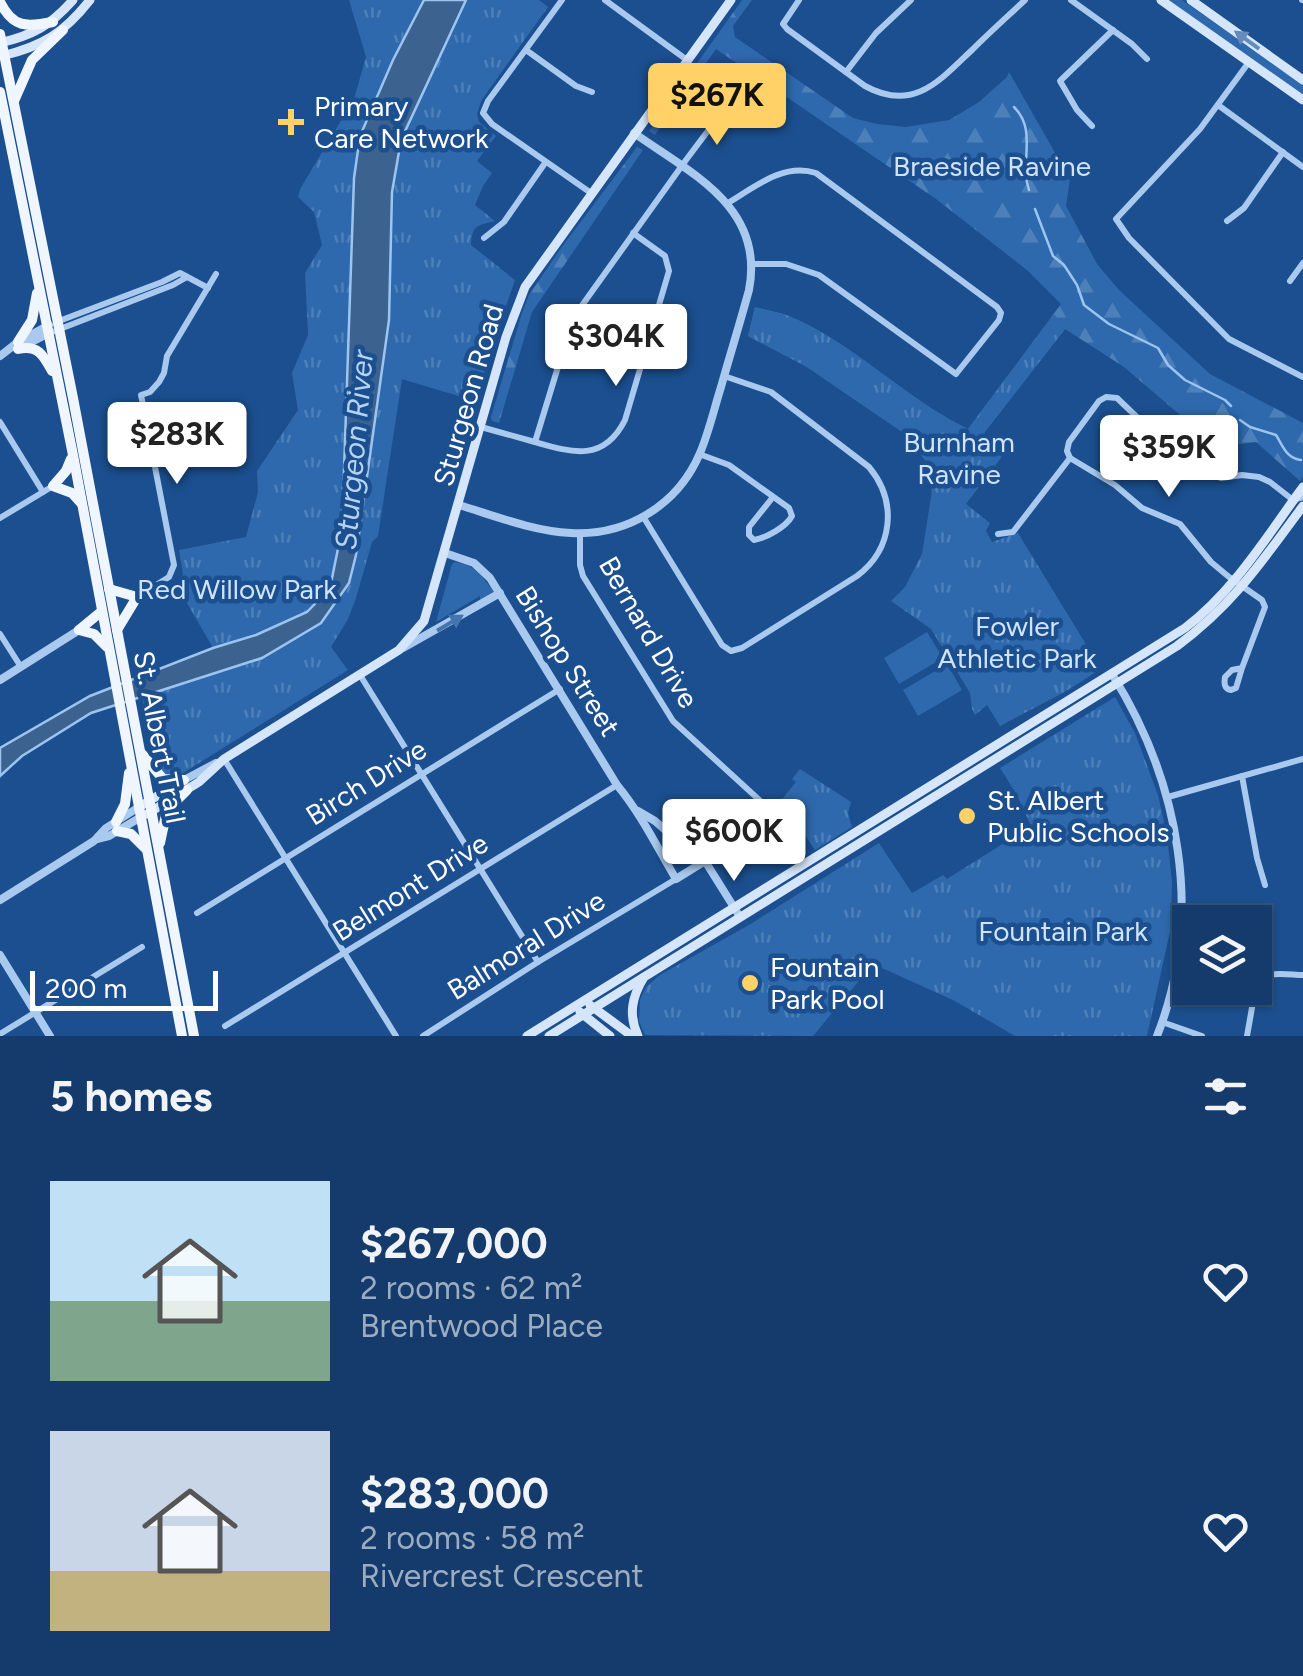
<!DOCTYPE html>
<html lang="en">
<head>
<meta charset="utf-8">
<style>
	:root { --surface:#143b6b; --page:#214673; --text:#f1f3f6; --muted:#9dadc1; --line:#33557e; --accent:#ffd166 }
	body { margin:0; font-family:Figtree,sans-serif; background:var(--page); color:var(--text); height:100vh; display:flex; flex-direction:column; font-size:38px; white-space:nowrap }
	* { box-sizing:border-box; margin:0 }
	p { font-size:32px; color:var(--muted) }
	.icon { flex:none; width:55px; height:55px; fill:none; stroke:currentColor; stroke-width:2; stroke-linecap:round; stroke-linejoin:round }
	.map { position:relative; height:1036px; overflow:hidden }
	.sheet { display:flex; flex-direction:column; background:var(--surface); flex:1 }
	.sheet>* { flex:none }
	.fabs { position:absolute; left:1172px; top:905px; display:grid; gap:20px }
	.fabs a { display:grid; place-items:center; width:100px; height:100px; border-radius:0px; background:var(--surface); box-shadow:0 2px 8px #0004,0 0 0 2px var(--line); font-size:50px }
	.scale { position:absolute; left:30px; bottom:25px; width:188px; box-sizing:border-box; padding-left:10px; border:5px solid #fff; border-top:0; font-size:28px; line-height:35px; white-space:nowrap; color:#fff; -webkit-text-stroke:8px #1b4f8f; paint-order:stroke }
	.price { position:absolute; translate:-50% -85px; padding:0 22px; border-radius:10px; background:#fff; color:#222; font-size:32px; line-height:65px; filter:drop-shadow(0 2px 5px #0008) }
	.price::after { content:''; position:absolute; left:50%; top:60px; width:30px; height:22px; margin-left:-15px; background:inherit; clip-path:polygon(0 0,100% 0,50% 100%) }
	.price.current { background:var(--accent); color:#111 }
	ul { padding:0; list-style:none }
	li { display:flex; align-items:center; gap:30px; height:250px; padding:0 50px }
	li span { display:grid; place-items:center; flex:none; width:280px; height:200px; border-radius:0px; color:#555 }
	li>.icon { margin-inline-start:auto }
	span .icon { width:120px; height:120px; fill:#fffc; stroke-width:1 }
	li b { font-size:42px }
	h2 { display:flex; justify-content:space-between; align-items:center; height:120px; padding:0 50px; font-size:42px }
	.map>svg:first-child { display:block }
	.grass { fill:#2e69ad }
	.forest { fill:url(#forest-firs) }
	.park { fill:url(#park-tufts) }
	.water { fill:#3c6290; stroke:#9cc4f0; stroke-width:2.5 }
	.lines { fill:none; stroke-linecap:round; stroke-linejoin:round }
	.stream { stroke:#9cc4f0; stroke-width:2.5 }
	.minor { stroke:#a9c9ee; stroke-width:6 }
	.tertiary { stroke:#a9c9ee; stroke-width:8 }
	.secondary { stroke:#d6e6fa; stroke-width:9 }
	.primary { stroke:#f0f6ff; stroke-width:10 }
	.oneway { fill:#668bba }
	.oneway2 { fill:#4674ac }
	.poi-dot { fill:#ffd166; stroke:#1b4f8f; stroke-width:4 }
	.labels { text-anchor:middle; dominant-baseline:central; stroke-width:9; stroke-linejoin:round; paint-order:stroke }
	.poi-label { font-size:28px; fill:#fff; stroke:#1b4f8f; text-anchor:start }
	.park-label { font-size:28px; fill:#cfe3fa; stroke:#1b4f8f }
	.street-label { font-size:28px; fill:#fff; stroke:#1b4f8f }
	.water-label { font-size:30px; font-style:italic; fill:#b5d3f5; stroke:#1b4f8f }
</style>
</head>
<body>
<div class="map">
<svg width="1303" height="1036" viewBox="0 0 1303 1036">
	<defs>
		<pattern id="forest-firs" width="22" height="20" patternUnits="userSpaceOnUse" patternTransform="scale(2.5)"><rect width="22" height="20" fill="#2e69ad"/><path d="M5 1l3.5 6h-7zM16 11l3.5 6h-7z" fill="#4d80b9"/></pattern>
		<pattern id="park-tufts" width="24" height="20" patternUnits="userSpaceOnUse" patternTransform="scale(2.5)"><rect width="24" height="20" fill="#2e69ad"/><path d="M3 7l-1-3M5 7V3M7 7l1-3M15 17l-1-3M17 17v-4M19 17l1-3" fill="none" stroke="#4d80b9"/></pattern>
	</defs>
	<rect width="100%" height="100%" fill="#1b4f8f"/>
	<g class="grass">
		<polygon points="1169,0 1182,0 1303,85 1303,96"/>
		<path d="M455,562C475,565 483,577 494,592L480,601V596L436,622L452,564Z"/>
		<polygon points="927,632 943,658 899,684 884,658"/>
		<polygon points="947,664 962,690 918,716 903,690"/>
	</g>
	<g class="forest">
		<path d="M742,0H752L733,26L735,37L853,118L877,124L906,127L949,120L979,102L1007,77L1009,72L1070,179L1066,206L1097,264L1119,290L1210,374L1303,423V477L1300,481L1256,442L1232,445V457L1228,456L1124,367L1065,329L984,433L1007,450L932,496L929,466L908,436L807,367L748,336L755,307C766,310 776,312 786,315C851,340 905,399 968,429L1061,304L1027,270L936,199L716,49L655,135L649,131Z"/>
		<polygon points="637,147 643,150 532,312 499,423 492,421 491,417 522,313 529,295 561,248"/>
	</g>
	<g class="park">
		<polygon points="349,0 424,0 393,60 360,136 354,178 342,530 330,588 307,612 256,635 213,648 176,584 183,574 179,550 246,537 258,492 257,471 298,410 292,373 308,335 305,273 322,245 314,212 298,197 300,189 354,99 366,57"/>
		<path d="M466,0H539L548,7L481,101L477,114L479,122L496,136L477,161L492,173L483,186L475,205L495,221C479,225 471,225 471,245L515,280L490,351L476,406L465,398L402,379L378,536L372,542L356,598L348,619L331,647L348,670L183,773L166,775C145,758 147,720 142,695L262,658L349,583L356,555L389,320L392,192L401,140Z"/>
		<path d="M755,307C766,310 776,312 786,315C851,340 905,399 968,429L1054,314L1065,329L984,433L1007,450L966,504L990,523L986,531L992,542L1018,533L1101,669L1063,693L1000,726L987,705L975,715L972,709L970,693L931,629L891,601L905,587L922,554L932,491L929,466L908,436L807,367L748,336Z"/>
		<polygon points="1115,697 1135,733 1158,795 1167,836 1172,882 1171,927 1147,1036 1015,1036 953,1000 873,964 813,1036 645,1035 639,1021 640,1000 646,987 660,975 749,925 879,843 912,893 943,875 947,879 1031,826 1017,795 1000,768"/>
		<polygon points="800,769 851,802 848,813 852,827 815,850 805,835 782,812 776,812 772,801 783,798 796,782 792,779"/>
	</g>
	<polygon class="water" points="424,0 466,0 401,140 392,192 389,320 356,555 349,583 321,623 262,658 91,713 22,756 0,776 0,748 90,696 213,648 256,635 307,612 330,588 342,529 354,178 360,136 393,60"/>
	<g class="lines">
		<g class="stream">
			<path d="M1014,107C1038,131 1019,162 1029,190"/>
			<polyline points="1035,209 1053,256 1064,265 1077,285 1084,305 1109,324 1158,348 1168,365 1185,380 1225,400 1231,406"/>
			<path d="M1240,420L1250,427L1276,435C1283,446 1286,458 1301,460"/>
		</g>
		<g class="minor">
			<polyline points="562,0 488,101 483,113 492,124 591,193"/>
			<polyline points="605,0 687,60"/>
			<path d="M799,0L783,24L787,29L865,86C914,113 940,80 973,49C990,32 1008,16 1025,0"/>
			<polyline points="1071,0 1132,44 1147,59"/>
			<polyline points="1302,0 1303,0"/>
			<polyline points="526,50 576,86 592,92"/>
			<polyline points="1249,62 1200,129 1116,219 1129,238 1229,339 1303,377"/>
			<polyline points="846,72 876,33 911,0"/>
			<polyline points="1218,105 1303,167"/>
			<polyline points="1092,126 1077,110 1060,81 1113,30"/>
			<path d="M728,203C756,186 783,163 816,173L997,307L1001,313L999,320L956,374L819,275L786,264H752"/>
			<polyline points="1227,221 1244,208 1283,152"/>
			<polyline points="484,238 504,222 545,163"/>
			<polyline points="1290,281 1303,263"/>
			<polyline points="59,321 162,282 180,273 208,288"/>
			<polyline points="60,329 173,285 187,277"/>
			<polyline points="0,422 43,492"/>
			<path d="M481,427C499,432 517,437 535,442C573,453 604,462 625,420L669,271L665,256L633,233"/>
			<polyline points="535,442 573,318 686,160 713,124 728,108"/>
			<path d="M699,454L729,465L789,508L792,516C786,527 766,538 754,540L749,535V527L773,497"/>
			<polyline points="0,518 53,486"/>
			<path d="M644,518L722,645L731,651L742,648L857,576C893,549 898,502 869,467L771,392L724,376"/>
			<polyline points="580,533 580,565 583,576 673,721 767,807 766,818 753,832 705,861"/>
			<polyline points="998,534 1013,532 1070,458"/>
			<polyline points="137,597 169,577 174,565 141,395 150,392 159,382 164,373 167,356 216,274"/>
			<polyline points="0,634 21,667"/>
			<path d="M1242,668L1236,688L1231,690C1224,689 1224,683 1225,677L1232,670L1242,668L1265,607L1262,600L1229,577L1211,562L1180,524L1142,508L1115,485L1070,458L1067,451L1069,442L1099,401L1106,397L1117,398L1166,445L1206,473L1221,478L1242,475L1259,477L1270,482L1293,500L1303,497"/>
			<polyline points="360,675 538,962"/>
			<polyline points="224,759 396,1036"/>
			<polyline points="1242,776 1257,858 1265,885"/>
			<polyline points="1168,797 1303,759"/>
			<polyline points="197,913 560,689"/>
			<polyline points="1162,1022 1202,1036"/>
			<polyline points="225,1026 617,785"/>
			<polyline points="0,1034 142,947"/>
			<polyline points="423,1036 538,962 676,879"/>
			<path d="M1247,1036L1256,985C1264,969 1287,975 1303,975"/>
		</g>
		<g class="tertiary">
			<polyline points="24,346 51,332"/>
			<polyline points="0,356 18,342 49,325"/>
			<path d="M459,505C495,516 533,531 571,533C627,536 678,505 700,453C709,432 714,409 721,387C730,355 740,323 749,290C765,207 692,174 634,133"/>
			<path d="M445,553L474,563L490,578L617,785C641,814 657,847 676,879L705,861"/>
			<polyline points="403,648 500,593"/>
			<path d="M1112,674C1179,781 1205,915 1157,1036"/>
			<polyline points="0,680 79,630"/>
			<polyline points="184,780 216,763"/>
			<polyline points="638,811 655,821 694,855 705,861 740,917"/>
			<polyline points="97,839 109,836 141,817"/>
			<polyline points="0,900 94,841 106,828 139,807"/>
			<polyline points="0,955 50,1036"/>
		</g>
		<g class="secondary">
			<polyline points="1161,0 1303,100"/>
			<polyline points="1191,0 1303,80"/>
			<path d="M0,43C33,35 50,26 73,0"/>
			<path d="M2,56C43,46 64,33 90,0"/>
			<polyline points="139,807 184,780"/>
			<polyline points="147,814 199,782 224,759 399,650 424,621 506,337 525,287 731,0"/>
			<polyline points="590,1005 632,1036"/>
			<polyline points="580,1012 610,1036"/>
			<path d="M527,1036L1185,628C1234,591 1267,536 1303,487"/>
			<path d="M549,1036L1177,646C1233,605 1263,560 1303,506"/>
			<path d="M638,1036C628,1014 632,997 644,977"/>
		</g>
		<g class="primary">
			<path d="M0,2C13,28 26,27 53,22"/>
			<polyline points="0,34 73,398 194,1036"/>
			<polyline points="0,92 73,455 182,1036"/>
			<polyline points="14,101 32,60 63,30"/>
			<polyline points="18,342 32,320 37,293"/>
			<path d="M18,349C38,344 44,356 52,371"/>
			<polyline points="71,459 66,471 53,486 72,493 81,503"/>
			<polyline points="109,589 137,597 117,630"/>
			<polyline points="79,630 94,634 107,647"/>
			<polyline points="79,630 102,611"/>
			<polyline points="142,754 163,779 184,780"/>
			<polyline points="116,822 125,804 129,773"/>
			<polyline points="117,831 131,834 145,848"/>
			<polyline points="160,843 167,810 187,790"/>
		</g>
	</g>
	<defs><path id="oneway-solid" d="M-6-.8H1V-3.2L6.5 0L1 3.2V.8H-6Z" transform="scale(2.5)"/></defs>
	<use class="oneway" href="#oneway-solid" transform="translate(1247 40) rotate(-144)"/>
	<use class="oneway2" href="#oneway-solid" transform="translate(450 623) rotate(-31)"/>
	<g class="poi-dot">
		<path d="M286 107h10v10h10v10h-10v10h-10v-10h-10v-10h10z"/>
		<circle cx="967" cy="816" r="10"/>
		<circle cx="750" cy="983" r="10"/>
	</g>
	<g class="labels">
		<g class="poi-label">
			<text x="314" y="106">Primary<tspan x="314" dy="32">Care Network</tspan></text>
			<text x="987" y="800">St. Albert<tspan x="987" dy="32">Public Schools</tspan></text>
			<text x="770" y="967">Fountain<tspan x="770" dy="32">Park Pool</tspan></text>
		</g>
		<g class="park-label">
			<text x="992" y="166">Braeside Ravine</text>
			<text x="959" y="442">Burnham<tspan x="959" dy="32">Ravine</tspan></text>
			<text x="237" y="589">Red Willow Park</text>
			<text x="1017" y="626">Fowler<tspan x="1017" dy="32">Athletic Park</tspan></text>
			<text x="1063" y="931">Fountain Park</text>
		</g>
		<g class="street-label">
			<text transform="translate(468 395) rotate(-74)">Sturgeon Road</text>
			<text transform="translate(649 632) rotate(60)">Bernard Drive</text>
			<text transform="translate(568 661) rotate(58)">Bishop Street</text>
			<text transform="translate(160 737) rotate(79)">St. Albert Trail</text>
			<text transform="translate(366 782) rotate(-32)">Birch Drive</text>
			<text transform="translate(410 887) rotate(-32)">Belmont Drive</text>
			<text transform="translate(526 945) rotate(-32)">Balmoral Drive</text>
		</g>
		<g class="water-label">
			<text transform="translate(354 450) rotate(-85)">Sturgeon River</text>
		</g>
	</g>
</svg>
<div class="fabs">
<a><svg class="icon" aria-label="layers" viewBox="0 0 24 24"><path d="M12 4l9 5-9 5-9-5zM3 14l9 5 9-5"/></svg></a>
</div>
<div class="scale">200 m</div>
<b class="price current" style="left:717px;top:148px">$267K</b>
<b class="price" style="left:616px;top:389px">$304K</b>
<b class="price" style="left:177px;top:487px">$283K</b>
<b class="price" style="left:1169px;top:500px">$359K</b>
<b class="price" style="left:734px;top:884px">$600K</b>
</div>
<section class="sheet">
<h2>5 homes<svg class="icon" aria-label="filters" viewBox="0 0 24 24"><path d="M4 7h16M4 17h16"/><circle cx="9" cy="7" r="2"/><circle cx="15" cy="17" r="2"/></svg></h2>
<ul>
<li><span style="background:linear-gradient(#bfe0f5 60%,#7fa58c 0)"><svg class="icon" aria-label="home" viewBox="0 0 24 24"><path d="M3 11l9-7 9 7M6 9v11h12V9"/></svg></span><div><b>$267,000</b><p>2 rooms · 62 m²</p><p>Brentwood Place</p></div><svg class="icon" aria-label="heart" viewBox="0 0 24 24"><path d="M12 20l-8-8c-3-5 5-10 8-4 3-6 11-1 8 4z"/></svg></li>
<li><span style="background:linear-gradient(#c9d6e8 70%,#c2b280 0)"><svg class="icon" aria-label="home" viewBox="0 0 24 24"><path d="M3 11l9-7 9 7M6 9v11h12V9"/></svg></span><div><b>$283,000</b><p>2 rooms · 58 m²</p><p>Rivercrest Crescent</p></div><svg class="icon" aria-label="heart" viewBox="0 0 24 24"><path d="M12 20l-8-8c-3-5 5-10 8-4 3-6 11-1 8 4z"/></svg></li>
</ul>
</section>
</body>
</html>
